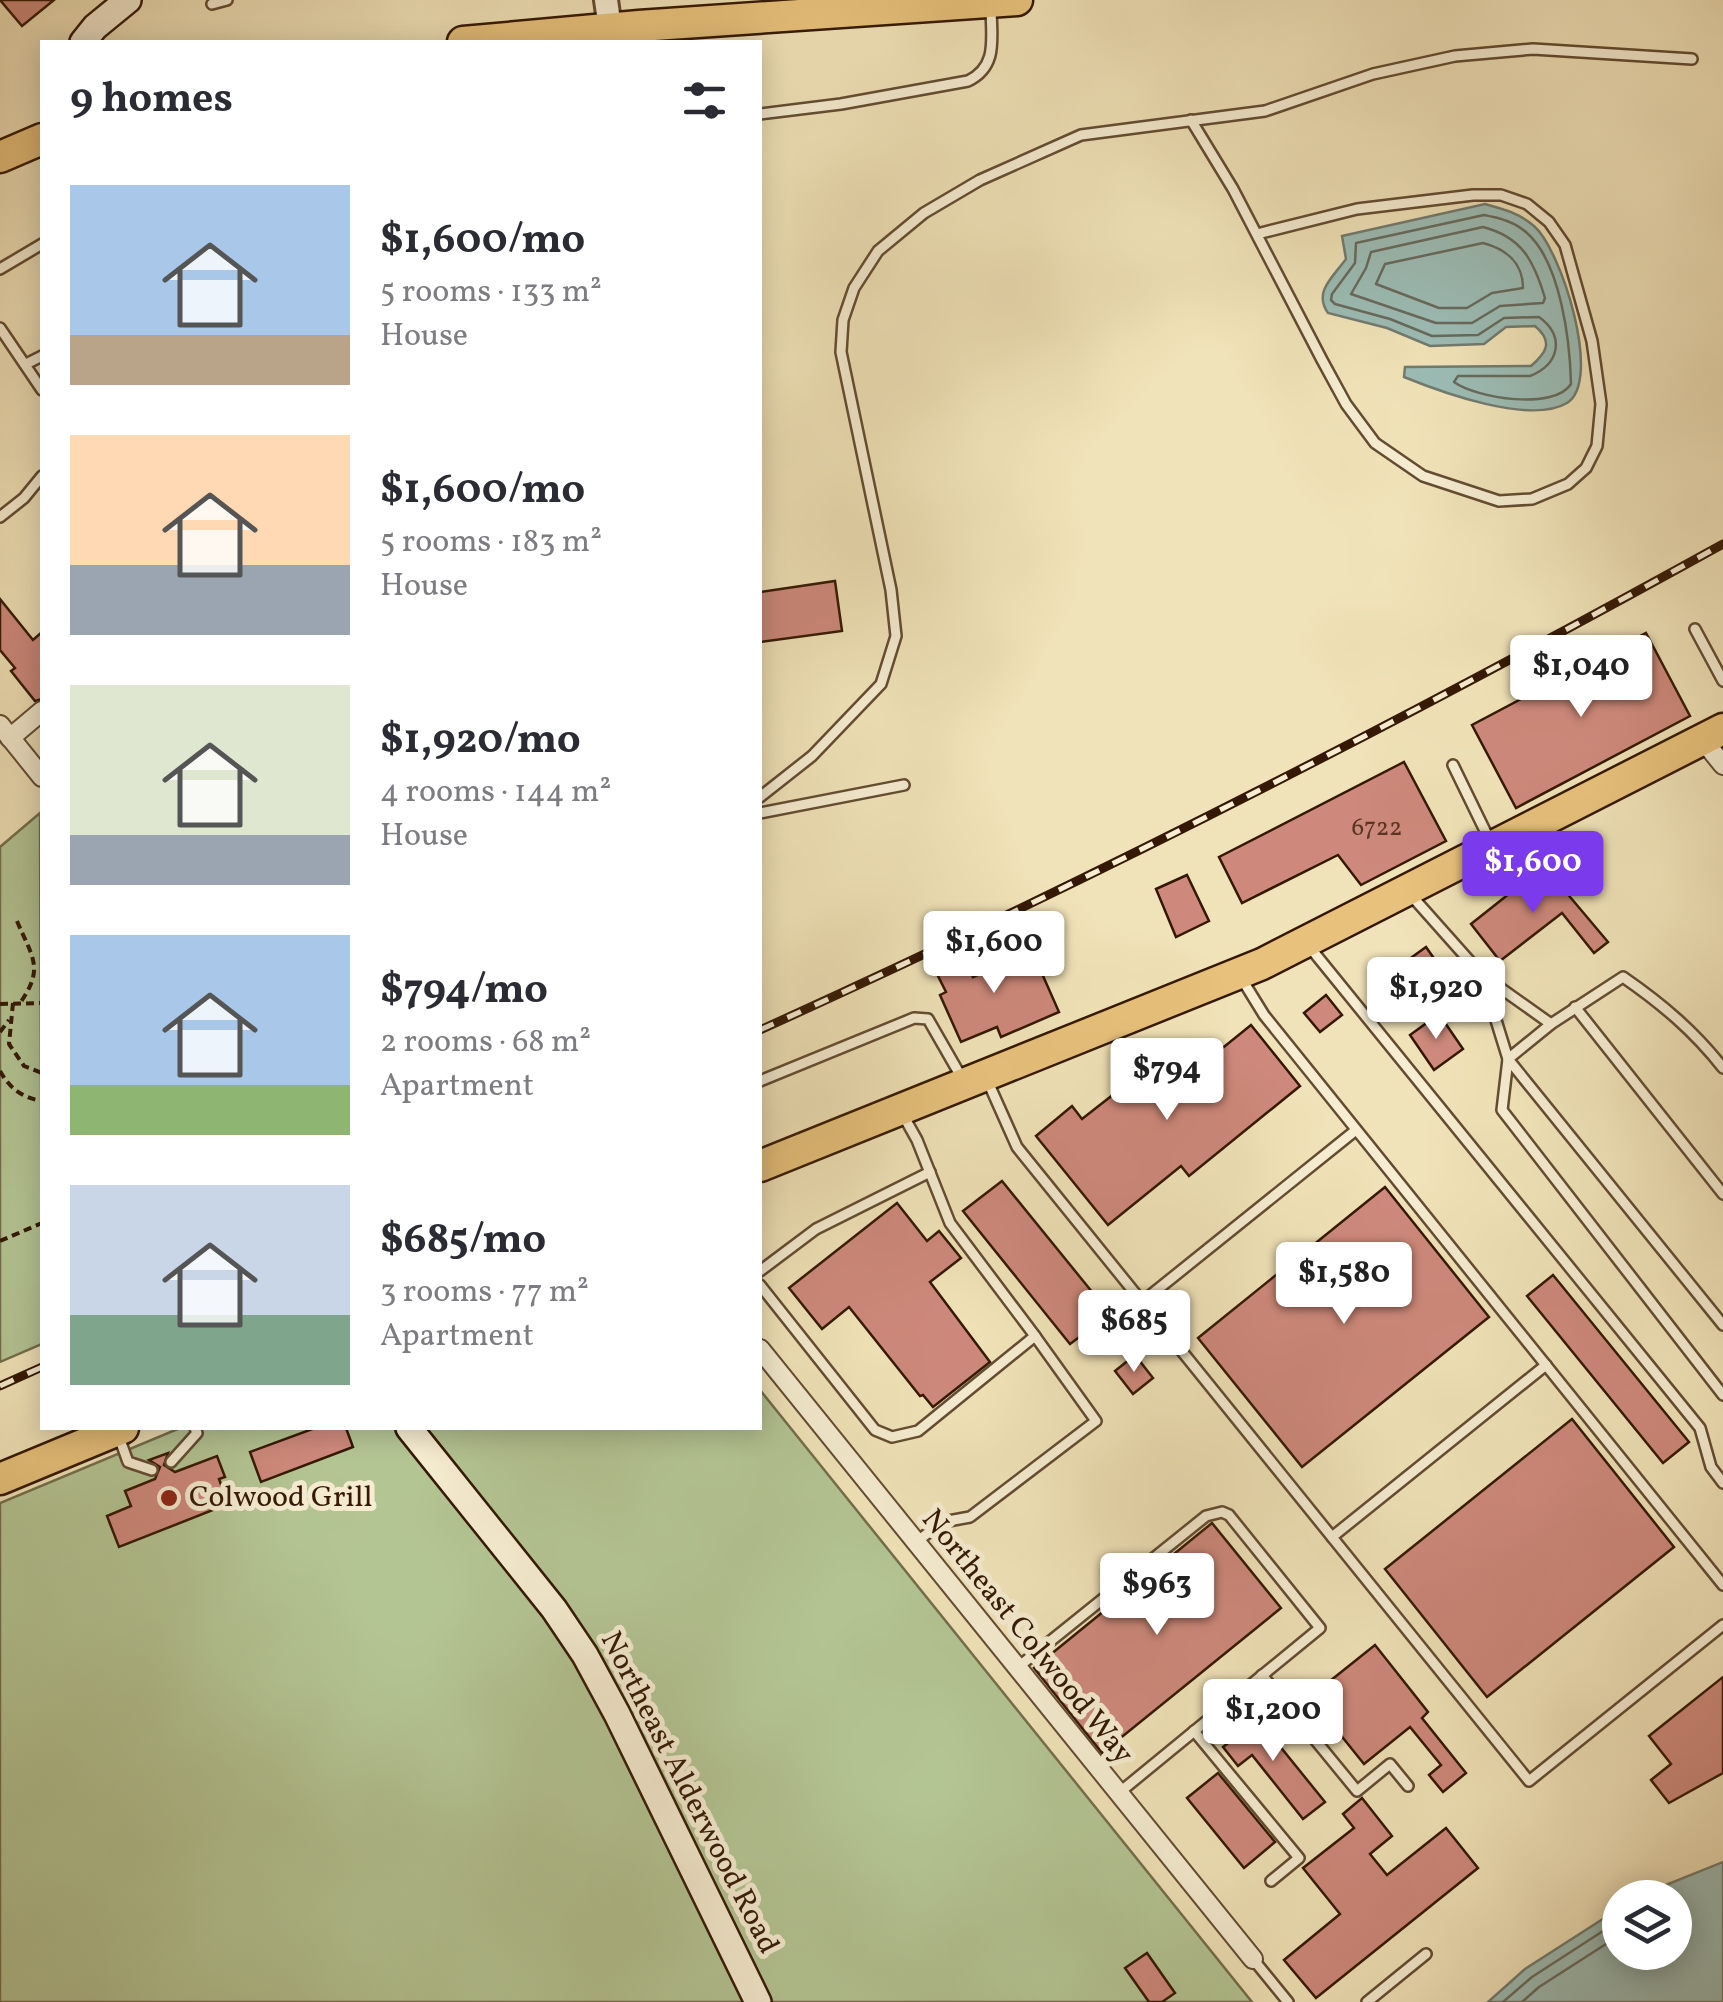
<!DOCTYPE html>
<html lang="en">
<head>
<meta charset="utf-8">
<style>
	:root { --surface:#fff; --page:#f7f7f7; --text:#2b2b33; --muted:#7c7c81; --accent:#7c3aed }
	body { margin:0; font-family:Vollkorn,serif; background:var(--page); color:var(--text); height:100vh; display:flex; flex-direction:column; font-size:38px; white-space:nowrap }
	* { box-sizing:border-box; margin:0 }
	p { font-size:32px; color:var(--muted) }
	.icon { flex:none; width:55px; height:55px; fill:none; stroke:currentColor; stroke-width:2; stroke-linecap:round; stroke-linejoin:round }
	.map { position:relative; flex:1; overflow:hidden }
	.panel { position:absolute; left:40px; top:40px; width:722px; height:1390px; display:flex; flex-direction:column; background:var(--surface); border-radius:0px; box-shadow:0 5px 25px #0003 }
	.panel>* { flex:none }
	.buttons { position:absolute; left:1602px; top:1880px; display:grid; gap:20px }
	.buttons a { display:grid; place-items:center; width:90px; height:90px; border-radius:50%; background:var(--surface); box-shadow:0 5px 25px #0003; font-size:50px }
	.price { position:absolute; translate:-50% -85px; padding:0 22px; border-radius:10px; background:#fff; color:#222; font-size:32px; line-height:65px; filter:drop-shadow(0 2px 5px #0008) }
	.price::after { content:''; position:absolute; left:50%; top:60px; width:30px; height:22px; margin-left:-15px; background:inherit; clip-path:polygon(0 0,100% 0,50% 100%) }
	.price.selected { background:var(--accent); color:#fff }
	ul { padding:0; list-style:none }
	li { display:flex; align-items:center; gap:30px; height:250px; padding:0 30px }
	li span { display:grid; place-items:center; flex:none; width:280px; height:200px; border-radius:0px; color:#555 }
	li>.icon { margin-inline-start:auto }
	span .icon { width:120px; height:120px; fill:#fffc; stroke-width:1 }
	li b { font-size:42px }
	h2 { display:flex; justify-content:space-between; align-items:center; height:120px; padding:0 30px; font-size:42px }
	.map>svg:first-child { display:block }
	.green { fill:#b4c594; stroke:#746e4c; stroke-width:2.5 }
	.water { fill:#9cbdb6; stroke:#727b6f; stroke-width:2.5 }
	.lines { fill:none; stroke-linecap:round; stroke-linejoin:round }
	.shore { stroke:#686a5d; stroke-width:2.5 }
	.building { fill:#ce897c; stroke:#341804; stroke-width:2.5 }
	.service-casing { stroke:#634b31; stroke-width:14 }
	.minor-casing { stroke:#634b31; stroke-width:22 }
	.tertiary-casing { stroke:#634b31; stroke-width:28 }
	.secondary-casing { stroke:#341804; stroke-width:30 }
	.primary-casing { stroke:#341804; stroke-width:35 }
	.path { stroke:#341804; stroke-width:4; stroke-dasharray:8 5; stroke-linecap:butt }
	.service { stroke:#f6edd2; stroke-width:9 }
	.minor { stroke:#f6edd2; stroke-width:18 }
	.tertiary { stroke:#f6edd2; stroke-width:22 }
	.secondary { stroke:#f6edd2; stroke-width:25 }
	.primary { stroke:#e8c27c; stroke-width:30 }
	.rail-casing { stroke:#341804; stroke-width:9 }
	.rail { stroke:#f6edd2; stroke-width:5; stroke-dasharray:15; stroke-linecap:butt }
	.poi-dot { fill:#8f2418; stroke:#f6edd2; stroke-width:4 }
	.labels { text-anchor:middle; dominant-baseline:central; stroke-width:10; stroke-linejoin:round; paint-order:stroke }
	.number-label { font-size:25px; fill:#5a3422 }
	.poi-label { font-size:30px; fill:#341804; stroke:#f6edd2; text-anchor:start }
	.street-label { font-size:30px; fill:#341804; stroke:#f6edd2 }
</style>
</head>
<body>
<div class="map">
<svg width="1723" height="2002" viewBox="0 0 1723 2002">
	<rect width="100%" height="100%" fill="#f1e3b9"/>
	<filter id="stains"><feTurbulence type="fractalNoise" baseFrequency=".002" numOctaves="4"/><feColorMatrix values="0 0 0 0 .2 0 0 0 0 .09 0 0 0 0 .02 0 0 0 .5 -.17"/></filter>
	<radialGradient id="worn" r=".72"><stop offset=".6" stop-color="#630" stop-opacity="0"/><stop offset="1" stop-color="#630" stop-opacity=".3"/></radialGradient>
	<g class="green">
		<polygon points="40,813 42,1344 0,1362 0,847"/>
		<polygon points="760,1390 1252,2002 0,2002 0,1503 180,1428 760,1428"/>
	</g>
	<g class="water">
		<path d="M1485,204C1503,209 1519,213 1534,226C1561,249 1603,381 1567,403C1530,425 1441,392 1404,377L1405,367L1531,366C1546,353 1554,342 1535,326L1506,327L1484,344L1430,346L1387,328L1328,313C1313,292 1333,277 1346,259L1342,236Z"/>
		<polygon points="1723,1862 1723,2002 1488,2002 1525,1969 1620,1908 1620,1952 1675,1952 1675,1898 1636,1897"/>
	</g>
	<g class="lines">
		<g class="shore">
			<path d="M1484,215C1500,218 1515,222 1527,233C1561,263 1570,342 1571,384C1554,411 1476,398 1454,382L1458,376H1530C1560,364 1565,336 1539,317L1504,318L1478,335L1432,336L1390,319L1335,304L1331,300L1332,294L1355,263L1356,243Z"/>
			<path d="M1483,227C1522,237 1534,261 1545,298L1543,303L1500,306L1472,323H1436L1351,294L1366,268L1371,252Z"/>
			<path d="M1483,243C1506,249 1523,263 1523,288L1492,293L1467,308H1439L1376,284L1385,264Z"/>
			<polyline points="1503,2002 1532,1977 1620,1920"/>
			<polyline points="1522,2002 1539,1987 1620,1935"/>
		</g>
	</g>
	<g class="building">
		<polygon points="0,0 54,0 22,26"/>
		<polygon points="835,581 842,631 760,642 760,592"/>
		<polygon points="0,599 33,640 42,632 42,699 35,701 11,671 15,668 0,650"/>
		<polygon points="1646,633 1690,716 1516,808 1472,725"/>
		<polygon points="1404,762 1446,841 1361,885 1338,855 1242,903 1219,857"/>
		<polygon points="1544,866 1608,942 1594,953 1562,913 1500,961 1471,924"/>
		<polygon points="1187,875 1209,921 1176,937 1156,889"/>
		<polygon points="1426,947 1440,967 1404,992 1390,973"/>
		<polygon points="960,950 973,977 1032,951 1059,1012 1001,1037 997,1027 961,1042 940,995 946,992 932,964"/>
		<polygon points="1326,995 1342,1015 1320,1032 1304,1013"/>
		<polygon points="1439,1014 1463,1049 1434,1070 1410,1035"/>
		<polygon points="1251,1025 1300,1086 1189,1176 1181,1166 1108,1225 1036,1136 1072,1106 1082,1119 1119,1090 1125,1097 1162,1067 1171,1078 1209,1048 1214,1055"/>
		<polygon points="1002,1181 1110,1314 1070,1344 963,1211"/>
		<polygon points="1385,1187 1489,1317 1302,1467 1198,1338"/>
		<polygon points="897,1203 927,1241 939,1231 961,1258 930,1282 990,1362 933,1407 923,1395 920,1396 849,1307 822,1329 789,1288"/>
		<polygon points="1553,1275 1689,1442 1663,1463 1527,1296"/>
		<polygon points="1135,1355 1153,1378 1133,1394 1115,1371"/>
		<polygon points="1572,1419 1674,1547 1487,1697 1385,1569"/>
		<polygon points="315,1428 346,1428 353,1447 261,1482 250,1452"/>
		<polygon points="168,1453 164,1465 175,1472 217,1456 225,1477 219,1479 228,1504 119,1547 107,1516 131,1506 125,1491 155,1479 160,1467 149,1460"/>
		<polygon points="1212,1523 1281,1608 1102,1753 1034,1668"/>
		<polygon points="1375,1645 1428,1712 1422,1718 1466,1773 1443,1792 1429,1775 1441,1765 1410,1727 1364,1764 1310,1697"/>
		<polygon points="1723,1677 1723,1773 1669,1803 1651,1780 1671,1764 1649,1736"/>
		<polygon points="1253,1713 1325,1802 1303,1819 1252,1755 1238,1766 1223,1747 1237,1736 1231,1729"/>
		<polygon points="1218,1773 1275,1842 1244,1868 1187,1798"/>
		<polygon points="1362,1798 1392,1836 1370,1854 1387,1875 1446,1828 1478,1868 1316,1998 1284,1960 1340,1914 1303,1868 1354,1828 1343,1814"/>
		<polygon points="1147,1953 1175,1993 1162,2002 1149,2002 1125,1968"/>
	</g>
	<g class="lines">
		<defs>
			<g id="service">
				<polyline points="212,4 227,0"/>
				<path d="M760,114L841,104L968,81C999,66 991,37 991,6"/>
				<polyline points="1191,120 1233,189 1322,360 1346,404 1375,443 1423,476 1499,501 1532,499 1568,484 1586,468 1597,446 1601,404 1592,341 1565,245 1549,222 1527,204 1501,195 1473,195 1357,209 1257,234"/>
				<polyline points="0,269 42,244"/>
				<polyline points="0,328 42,390"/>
				<polyline points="26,364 42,356"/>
				<polyline points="0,517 24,498 42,476"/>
				<polyline points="1695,629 1723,681"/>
				<polyline points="1453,765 1490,841"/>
				<polyline points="760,797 812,756 881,684 896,636 891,590 841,352 843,320 854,288 878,251 924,213 980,180 1081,135 1265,111 1373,74 1455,56 1533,49 1692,59"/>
				<polyline points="760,813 904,785"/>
				<polyline points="1410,894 1482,975 1551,1024"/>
				<polyline points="1308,945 1700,1428 1711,1467 1723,1483"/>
				<polyline points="1482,975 1508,1059 1502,1110 1723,1395"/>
				<polyline points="1240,976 1264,1015 1723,1585"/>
				<polyline points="1575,1007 1723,1194"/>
				<path d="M1723,1068C1694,1031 1662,1004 1623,977L1551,1024L1508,1059L1723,1325"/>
				<polyline points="760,1081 914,1018 928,1019 963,1080"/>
				<polyline points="988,1082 1017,1147 1529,1781 1723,1625"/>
				<polyline points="760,1271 816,1229 930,1172"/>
				<polyline points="760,1285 875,1430 892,1437 918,1431 1035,1336 950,1223 917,1140 903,1115"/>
				<polyline points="1142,1302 1356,1130"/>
				<polyline points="119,1437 128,1462 152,1470"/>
				<polyline points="171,1462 197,1433 195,1428"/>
				<polyline points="1332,1537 1546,1365"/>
				<polyline points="916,1542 943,1522 970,1517 1096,1421 1035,1336"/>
				<polyline points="1017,1668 1206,1516 1222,1512 1229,1515 1320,1628 1120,1792"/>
				<polyline points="1262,1675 1357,1791 1390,1764 1408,1786"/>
				<polyline points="1194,1731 1299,1858 1271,1881"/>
				<polyline points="1253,1959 1288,2002"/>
				<polyline points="1367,2002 1426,1954"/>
			</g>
			<g id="minor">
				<polyline points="0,725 42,777"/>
				<polyline points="10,738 42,711"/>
				<polyline points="1703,740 1723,765"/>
				<polyline points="760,1349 1253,1959"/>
			</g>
			<polyline id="tertiary" points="606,0 612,42"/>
			<g id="secondary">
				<polyline points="83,42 95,27 128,0"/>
				<polyline points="409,1428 554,1609 585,1655 617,1714 758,2002"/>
			</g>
			<g id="primary">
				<polyline points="463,42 639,26 1017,0"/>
				<polyline points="0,157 42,139"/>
				<polyline points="760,1166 1262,964 1723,729"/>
				<polyline points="0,1479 123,1428"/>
			</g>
		</defs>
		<use href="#service" class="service-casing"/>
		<use href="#minor" class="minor-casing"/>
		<use href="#tertiary" class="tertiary-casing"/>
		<use href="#secondary" class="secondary-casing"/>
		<use href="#primary" class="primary-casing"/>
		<g class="path">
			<path d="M17,921C32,957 45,968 20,1003"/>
			<polyline points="13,1003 9,1044 24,1066 42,1073"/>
			<polyline points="0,1004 42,1003"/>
			<polyline points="0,1032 9,1020"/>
			<path d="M0,1071C10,1089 23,1098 42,1101"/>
			<polyline points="0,1241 42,1223"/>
		</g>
		<use href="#service" class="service"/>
		<use href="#minor" class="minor"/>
		<use href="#tertiary" class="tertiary"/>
		<use href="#secondary" class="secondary"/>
		<use href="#primary" class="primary"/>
		<defs>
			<g id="rail">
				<path d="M760,1030C1088,882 1408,718 1723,544"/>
				<polyline points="0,1386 42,1367"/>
			</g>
		</defs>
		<use href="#rail" class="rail-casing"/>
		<use href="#rail" class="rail"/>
	</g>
	<circle class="poi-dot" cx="169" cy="1498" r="10"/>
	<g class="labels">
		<g class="number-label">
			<text x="1377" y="828">6722</text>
		</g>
		<g class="poi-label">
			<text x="189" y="1498">Colwood Grill</text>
		</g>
		<g class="street-label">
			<text transform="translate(1027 1637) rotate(51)">Northeast Colwood Way</text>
			<text transform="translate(689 1793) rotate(63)">Northeast Alderwood Road</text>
		</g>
	</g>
	<rect width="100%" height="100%" filter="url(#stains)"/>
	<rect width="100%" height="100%" fill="url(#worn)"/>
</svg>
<div class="buttons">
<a><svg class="icon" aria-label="layers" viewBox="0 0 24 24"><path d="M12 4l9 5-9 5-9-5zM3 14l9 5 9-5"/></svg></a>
</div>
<b class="price" style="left:1581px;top:720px">$1,040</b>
<b class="price selected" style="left:1533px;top:916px">$1,600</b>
<b class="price" style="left:994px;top:996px">$1,600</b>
<b class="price" style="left:1436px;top:1042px">$1,920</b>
<b class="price" style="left:1167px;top:1123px">$794</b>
<b class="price" style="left:1344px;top:1327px">$1,580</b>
<b class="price" style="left:1134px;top:1375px">$685</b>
<b class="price" style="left:1157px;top:1638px">$963</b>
<b class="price" style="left:1273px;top:1764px">$1,200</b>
<section class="panel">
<h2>9 homes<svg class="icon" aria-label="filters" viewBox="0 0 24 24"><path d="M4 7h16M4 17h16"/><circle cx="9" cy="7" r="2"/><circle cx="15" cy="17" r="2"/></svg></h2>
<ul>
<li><span style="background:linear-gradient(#a9c7e8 75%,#b9a48a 0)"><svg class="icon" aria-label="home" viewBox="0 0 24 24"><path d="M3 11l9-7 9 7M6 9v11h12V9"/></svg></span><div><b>$1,600/mo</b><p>5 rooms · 133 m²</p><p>House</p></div></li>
<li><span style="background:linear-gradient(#ffd9b3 65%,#9aa5b1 0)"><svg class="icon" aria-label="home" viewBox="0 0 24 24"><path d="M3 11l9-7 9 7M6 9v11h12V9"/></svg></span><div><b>$1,600/mo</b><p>5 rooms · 183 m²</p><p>House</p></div></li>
<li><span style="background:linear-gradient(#dfe7d0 75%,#9aa5b1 0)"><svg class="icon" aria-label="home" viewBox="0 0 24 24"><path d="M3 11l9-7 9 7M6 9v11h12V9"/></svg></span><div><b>$1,920/mo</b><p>4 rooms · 144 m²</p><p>House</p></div></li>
<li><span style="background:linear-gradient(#a9c7e8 75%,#8fb573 0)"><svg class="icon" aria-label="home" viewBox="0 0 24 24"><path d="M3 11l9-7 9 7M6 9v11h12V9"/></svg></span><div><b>$794/mo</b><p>2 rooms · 68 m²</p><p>Apartment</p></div></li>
<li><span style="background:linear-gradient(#c9d6e8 65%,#7fa58c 0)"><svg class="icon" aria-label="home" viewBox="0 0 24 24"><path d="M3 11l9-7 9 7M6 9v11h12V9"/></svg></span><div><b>$685/mo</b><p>3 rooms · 77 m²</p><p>Apartment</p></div></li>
</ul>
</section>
</div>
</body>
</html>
